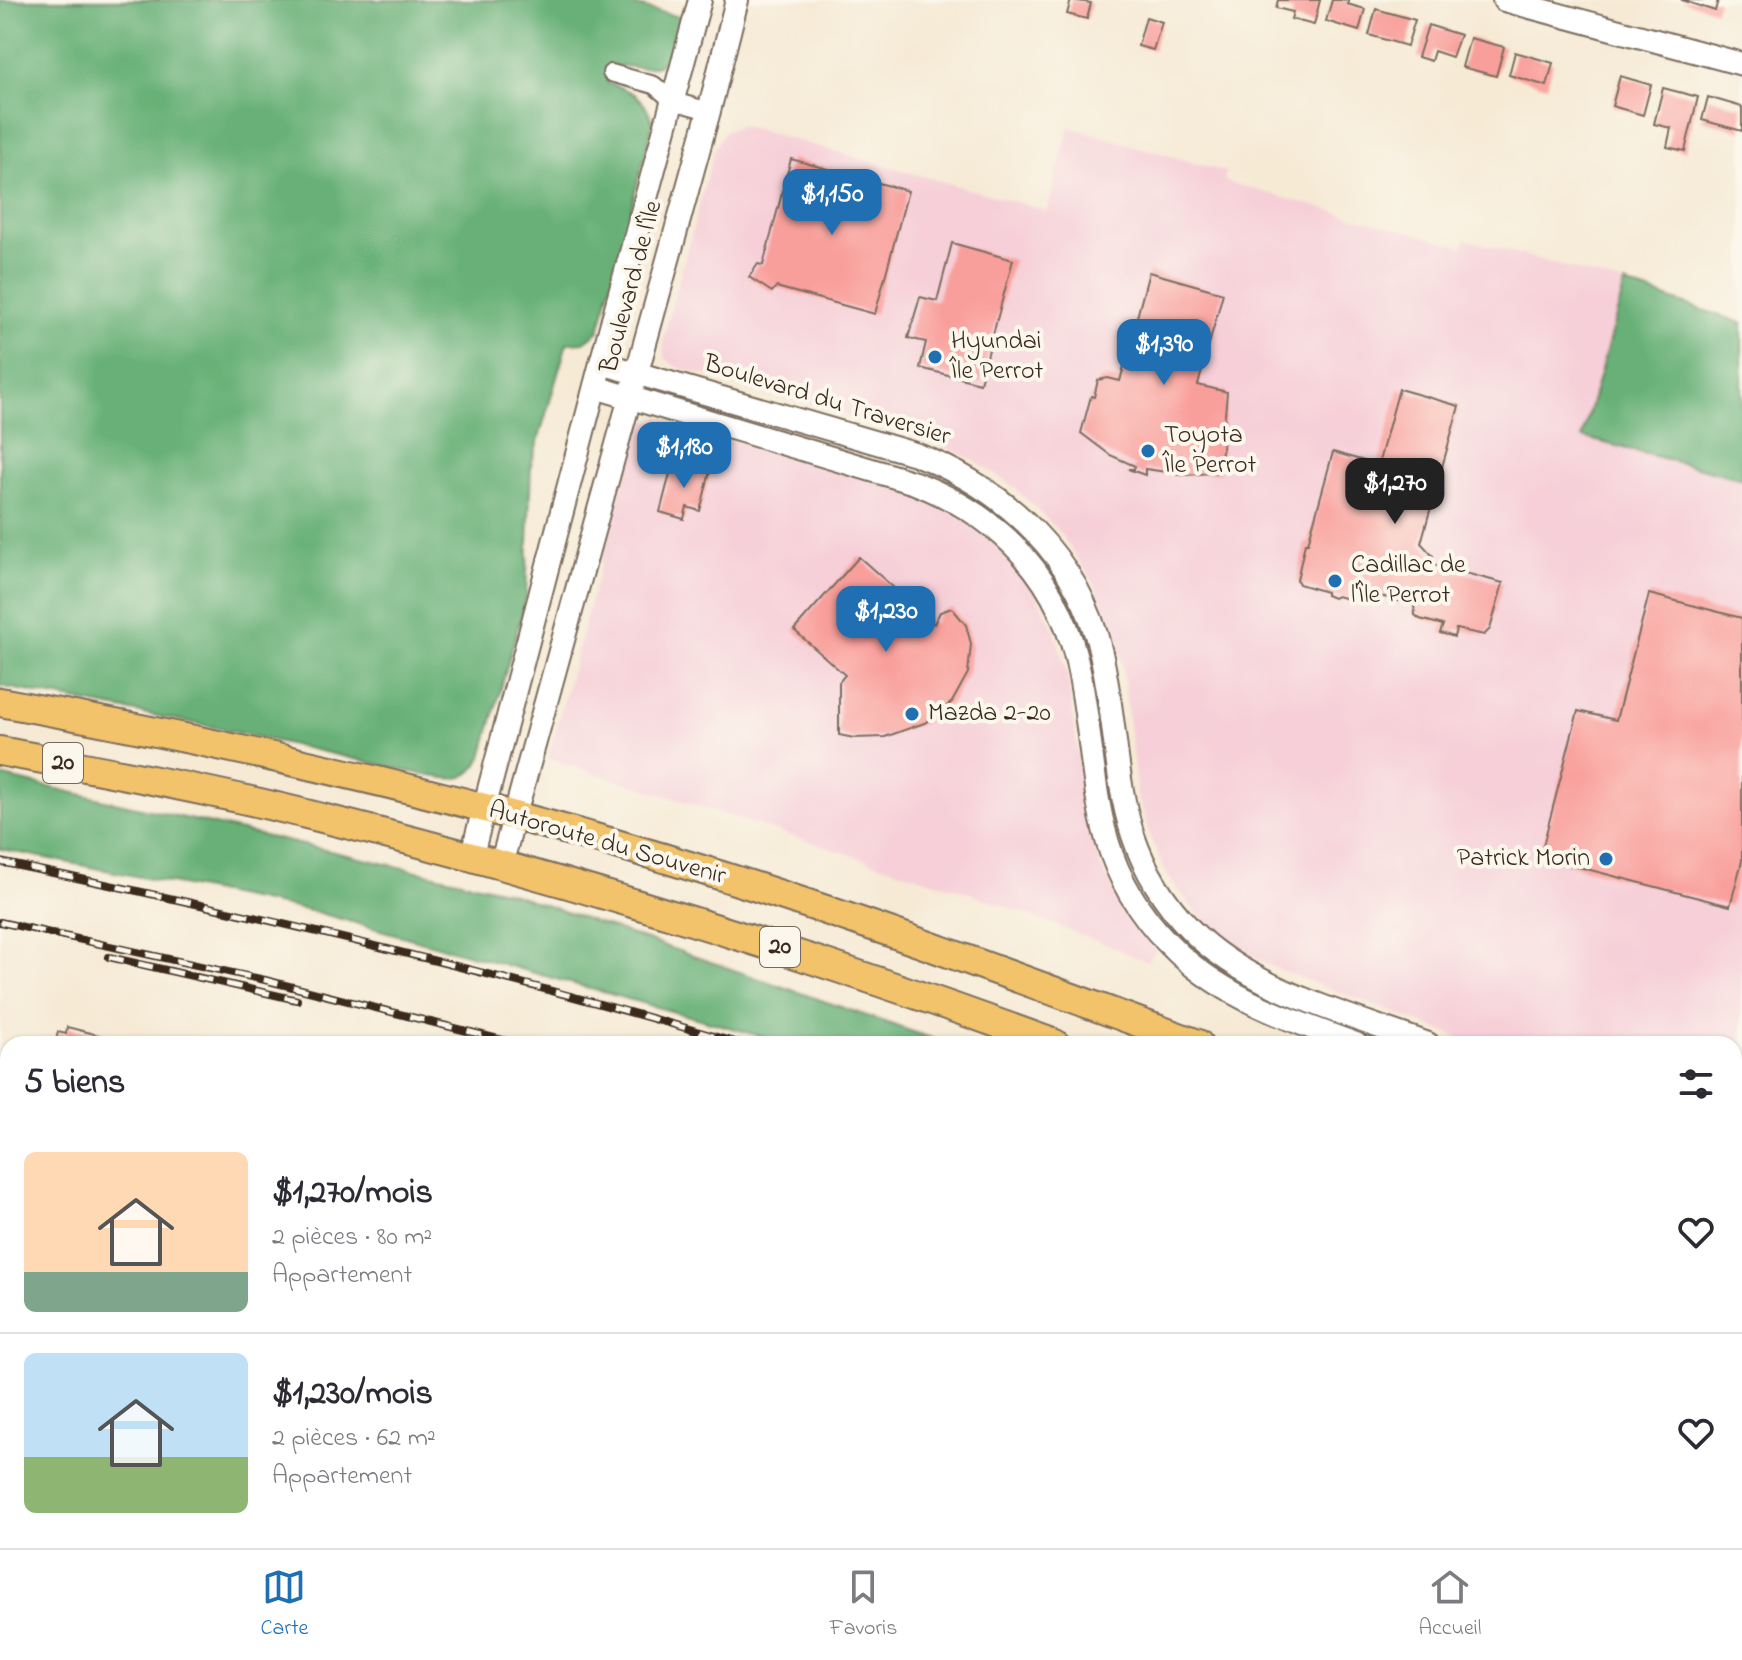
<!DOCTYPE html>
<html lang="fr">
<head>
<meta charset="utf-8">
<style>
	:root { --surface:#fff; --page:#f2f2f3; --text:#2b2b33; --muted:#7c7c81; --line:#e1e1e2; --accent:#1f6fb2 }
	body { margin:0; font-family:"Indie Flower",sans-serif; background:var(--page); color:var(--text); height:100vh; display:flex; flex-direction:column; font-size:30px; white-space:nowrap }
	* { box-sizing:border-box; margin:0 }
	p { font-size:26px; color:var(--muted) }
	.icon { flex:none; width:44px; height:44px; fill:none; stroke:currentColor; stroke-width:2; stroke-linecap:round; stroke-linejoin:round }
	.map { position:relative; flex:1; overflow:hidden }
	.panel { position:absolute; left:0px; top:1036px; width:1742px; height:512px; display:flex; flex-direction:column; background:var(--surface); border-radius:24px 24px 0 0; box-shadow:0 2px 6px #0004 }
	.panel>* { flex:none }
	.price { position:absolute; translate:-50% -68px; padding:0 18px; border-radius:16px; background:var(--accent); color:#fff; font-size:26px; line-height:52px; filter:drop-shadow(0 2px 4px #0008) }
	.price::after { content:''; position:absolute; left:50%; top:48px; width:24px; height:18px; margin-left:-12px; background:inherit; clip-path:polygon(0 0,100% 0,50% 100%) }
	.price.current { background:#222; color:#fff }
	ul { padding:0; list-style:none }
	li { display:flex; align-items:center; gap:24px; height:200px; padding:0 24px }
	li+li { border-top:2px solid var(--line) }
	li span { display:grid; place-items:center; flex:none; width:224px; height:160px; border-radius:12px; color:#555 }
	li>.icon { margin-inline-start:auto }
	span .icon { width:96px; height:96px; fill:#fffc; stroke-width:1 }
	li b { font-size:34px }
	h2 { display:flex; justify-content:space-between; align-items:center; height:96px; padding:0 24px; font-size:34px }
	.menu { display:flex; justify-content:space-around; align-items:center; height:112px; border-top:2px solid var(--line); background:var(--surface); font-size:22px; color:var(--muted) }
	.menu a { display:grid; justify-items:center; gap:4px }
	.menu .current { color:var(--accent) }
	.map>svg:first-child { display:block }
	.built { fill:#f6cfd8 }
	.industrial { fill:#d1bdca }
	.forest { fill:#67b077; stroke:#516d4a; stroke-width:2 }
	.building { fill:#f99f9b }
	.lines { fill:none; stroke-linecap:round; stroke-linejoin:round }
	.minor-casing { stroke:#7c6d5e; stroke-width:20 }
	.tertiary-casing { stroke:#7c6d5e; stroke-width:26 }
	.trunk-casing { stroke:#7c6d5e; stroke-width:32 }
	.minor { stroke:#fff; stroke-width:16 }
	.tertiary { stroke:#fff; stroke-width:22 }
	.trunk { stroke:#f2c36a; stroke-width:28 }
	.rail-casing { stroke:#3b2a1e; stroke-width:8 }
	.rail { stroke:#fbf7ec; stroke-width:5; stroke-dasharray:15; stroke-linecap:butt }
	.poi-dot { fill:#1f6fb2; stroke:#fbf7ec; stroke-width:3 }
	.labels { text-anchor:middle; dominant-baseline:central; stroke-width:8; stroke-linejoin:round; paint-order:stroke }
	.shield { fill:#fbf7ec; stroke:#75685c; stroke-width:2 }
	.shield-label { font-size:24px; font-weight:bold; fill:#3b2a1e }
	.street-label { font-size:26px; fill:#3b2a1e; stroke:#fbf7ec }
	.poi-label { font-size:26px; fill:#3b2a1e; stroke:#fbf7ec; text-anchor:start }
</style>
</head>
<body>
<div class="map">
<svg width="1742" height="1548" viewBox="0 0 1742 1548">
	<rect width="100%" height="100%" fill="#fbf7ec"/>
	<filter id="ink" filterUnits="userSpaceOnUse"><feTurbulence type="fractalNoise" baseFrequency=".0125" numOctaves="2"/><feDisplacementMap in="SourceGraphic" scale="16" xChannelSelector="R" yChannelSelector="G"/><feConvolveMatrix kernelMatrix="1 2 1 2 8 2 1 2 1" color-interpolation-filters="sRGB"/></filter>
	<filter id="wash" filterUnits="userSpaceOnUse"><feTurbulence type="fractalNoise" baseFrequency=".006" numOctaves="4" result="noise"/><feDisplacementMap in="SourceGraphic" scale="32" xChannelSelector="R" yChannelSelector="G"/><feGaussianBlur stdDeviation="1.8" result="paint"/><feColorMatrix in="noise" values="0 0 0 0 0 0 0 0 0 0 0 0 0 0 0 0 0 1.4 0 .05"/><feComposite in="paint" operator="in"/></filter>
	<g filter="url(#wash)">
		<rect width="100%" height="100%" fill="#f6ead5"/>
		<g class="built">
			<polygon points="741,125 1047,211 1069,127 1226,172 1224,181 1463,247 1465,239 1625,284 1582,437 1742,479 1742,1052 1734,1082 1734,1044 1476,1044 1273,967 1229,941 1200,917 1169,878 1150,837 1137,795 1122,664 1114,636 1094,583 1058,530 1014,487 975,461 950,449 899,431 677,367 664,357 663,338 715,147 725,131"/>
			<polygon points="659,419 921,496 959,515 1002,550 1033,588 1055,631 1068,678 1087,824 1103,870 1123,908 1156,950 1147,962 1113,947 967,892 548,758 638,427 645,422"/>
		</g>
		<polygon class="industrial" points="1048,1540 1651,1540 1651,1548 1049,1548"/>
		<g class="forest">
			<path d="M0,0H614L680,17C666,72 665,70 611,65L607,83C631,90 645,97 653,123L599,331L584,342L567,343L531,465L526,598L482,757C469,782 456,780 430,776L204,725L0,686Z"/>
			<polygon points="1625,284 1742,323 1742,479 1582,437"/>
			<polygon points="0,776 505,891 948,1044 789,1044 316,912 0,849"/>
		</g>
		<g id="blocks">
			<g class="building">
				<polygon points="1071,0 1091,3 1087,19 1067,14"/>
				<polygon points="1278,0 1320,0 1314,25 1291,19 1293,12 1276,8"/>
				<polygon points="1332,0 1349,0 1347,4 1365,9 1359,31 1326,21"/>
				<polygon points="1681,0 1718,0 1715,11"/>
				<polygon points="1376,9 1415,20 1407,46 1369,35"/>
				<polygon points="1146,17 1162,22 1153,50 1138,46"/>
				<polygon points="1428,25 1460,35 1452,57 1434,51 1431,61 1418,57"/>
				<polygon points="1470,38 1504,47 1496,76 1462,67"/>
				<polygon points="1515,52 1553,63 1547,86 1509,75"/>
				<polygon points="1620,76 1651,85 1643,115 1612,106"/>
				<polygon points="1663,88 1698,97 1685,151 1667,147 1671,128 1654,124"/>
				<polygon points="1708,97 1742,107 1742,131 1702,120"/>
				<polygon points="791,159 908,191 875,314 776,287 772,292 749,277 758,264 763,265"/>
				<polygon points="952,243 1013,260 980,383 920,368 926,342 908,338 920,297 937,301"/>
				<polygon points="1149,272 1223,293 1198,385 1227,392 1220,472 1187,475 1145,469 1145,475 1128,469 1134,469 1135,466 1110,455 1081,433 1091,396 1094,397 1098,380 1108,378 1120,381"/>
				<polygon points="1399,389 1459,406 1421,543 1433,556 1431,564 1503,583 1490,629 1484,635 1456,629 1454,637 1448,635 1440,633 1443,625 1420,619 1415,615 1414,605 1373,594 1371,599 1362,603 1337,596 1333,598 1326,595 1326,592 1299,584 1297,580 1305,543 1308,543 1333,452 1378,465"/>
				<polygon points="673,462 710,472 700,511 687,507 684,519 660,512"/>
				<polygon points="859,557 934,624 940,612 952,608 966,625 971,644 968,673 952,702 927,722 885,737 854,738 839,735 839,682 845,675 794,630"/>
				<polygon points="1649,594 1742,618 1742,861 1730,906 1540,857 1578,711 1616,720"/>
				<polygon points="67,1027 102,1036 100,1044 55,1044 58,1032 66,1034"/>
				<polygon points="0,1403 8,1405 8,1429 0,1427"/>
				<polygon points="0,1472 8,1473 8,1503 0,1502"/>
				<polygon points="238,1540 272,1540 270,1548 238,1543"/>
				<polygon points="291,1540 325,1540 323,1548 290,1548"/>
				<polygon points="358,1540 377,1540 389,1542 388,1548 356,1548"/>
				<polygon points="948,1540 992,1540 993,1548 969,1548 969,1545 949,1547"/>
				<polygon points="1085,1540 1311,1540 1310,1548 1085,1548"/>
				<polygon points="1383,1540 1414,1540 1415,1548 1383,1548"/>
				<polygon points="1467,1540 1520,1540 1521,1548 1468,1548"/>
			</g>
		</g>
	</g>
	<g filter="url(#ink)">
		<use href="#blocks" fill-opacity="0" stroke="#7c6d5e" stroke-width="2"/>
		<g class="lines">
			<defs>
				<g id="minor">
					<polyline points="611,73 654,85 673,101 709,111"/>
					<polyline points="0,1182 8,1137"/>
					<polyline points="1038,1540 1039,1548"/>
					<polyline points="0,1545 18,1548"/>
				</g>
				<g id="tertiary">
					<polyline points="1504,0 1742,64"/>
					<path d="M601,363L915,454C1005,488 1079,557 1101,653C1125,759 1107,842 1190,929C1249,990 1350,1015 1428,1044"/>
					<path d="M595,387L915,483C1003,517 1063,581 1080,676C1101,787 1087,868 1179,954C1229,1000 1293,1021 1356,1044"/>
					<polyline points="471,858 601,363 700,0"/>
					<polyline points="501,865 709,111 737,0"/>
					<polyline points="1734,1158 1742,1161"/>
					<polyline points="1734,1186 1742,1189"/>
				</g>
				<g id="trunk">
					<path d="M0,702C242,746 484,801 719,875C881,926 1039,986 1198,1044"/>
					<path d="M0,751C105,771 211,790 314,816C566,878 813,955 1055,1044"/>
					<polyline points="1734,1245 1742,1248"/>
					<polyline points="1734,1295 1742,1298"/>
				</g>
			</defs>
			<use href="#minor" class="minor-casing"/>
			<use href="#tertiary" class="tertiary-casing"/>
			<use href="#trunk" class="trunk-casing"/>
			<use href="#minor" class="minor"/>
			<use href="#tertiary" class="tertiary"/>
			<use href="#trunk" class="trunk"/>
			<defs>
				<g id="rail">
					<path d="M0,862C249,913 497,972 741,1044"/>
					<polyline points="0,922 265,980 518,1044"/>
					<polyline points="109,957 297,1000"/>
					<polyline points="1734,1406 1742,1410"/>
					<polyline points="1734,1458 1742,1461"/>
				</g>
			</defs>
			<use href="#rail" class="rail-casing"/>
			<use href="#rail" class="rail"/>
		</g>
	</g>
	<g class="poi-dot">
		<circle cx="935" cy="357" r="8"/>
		<circle cx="1148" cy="451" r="8"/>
		<circle cx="1335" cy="581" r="8"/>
		<circle cx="912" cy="714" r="8"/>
		<circle cx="1606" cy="859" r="8"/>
	</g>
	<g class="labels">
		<g class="shield">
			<rect x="43" y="743" width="40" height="40" rx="6"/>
			<rect x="760" y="927" width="40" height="40" rx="6"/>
		</g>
		<g class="shield-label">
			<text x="63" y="763">20</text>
			<text x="780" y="947">20</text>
		</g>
		<g class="street-label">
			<text transform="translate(632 287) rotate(-75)">Boulevard de l'Île</text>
			<text transform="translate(827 401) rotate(17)">Boulevard du Traversier</text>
			<text transform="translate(607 844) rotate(16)">Autoroute du Souvenir</text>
		</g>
		<g class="poi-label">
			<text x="951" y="342">Hyundai<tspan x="951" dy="30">Île Perrot</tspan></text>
			<text x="1164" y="436">Toyota<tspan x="1164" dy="30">Île Perrot</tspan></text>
			<text x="1351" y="566">Cadillac de<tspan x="1351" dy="30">l'Île Perrot</tspan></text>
			<text x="928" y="714">Mazda 2-20</text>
			<text x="1590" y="859" text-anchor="end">Patrick Morin</text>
		</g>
	</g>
</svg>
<b class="price" style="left:832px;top:237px">$1,150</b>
<b class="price" style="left:1164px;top:387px">$1,390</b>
<b class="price" style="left:684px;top:490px">$1,180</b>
<b class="price current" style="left:1395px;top:526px">$1,270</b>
<b class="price" style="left:886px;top:654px">$1,230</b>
<section class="panel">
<h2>5 biens<svg class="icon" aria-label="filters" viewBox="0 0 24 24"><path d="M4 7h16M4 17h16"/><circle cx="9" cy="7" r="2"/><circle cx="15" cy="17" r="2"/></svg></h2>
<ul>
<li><span style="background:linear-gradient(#ffd9b3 75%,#7fa58c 0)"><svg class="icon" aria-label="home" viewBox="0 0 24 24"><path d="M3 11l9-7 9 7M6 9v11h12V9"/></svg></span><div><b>$1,270/mois</b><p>2 pièces · 80 m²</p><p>Appartement</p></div><svg class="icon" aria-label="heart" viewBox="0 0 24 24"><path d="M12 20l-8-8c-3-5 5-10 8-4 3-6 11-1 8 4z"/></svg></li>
<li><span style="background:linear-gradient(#bfe0f5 65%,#8fb573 0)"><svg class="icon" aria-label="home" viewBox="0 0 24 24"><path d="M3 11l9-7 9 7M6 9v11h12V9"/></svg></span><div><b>$1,230/mois</b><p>2 pièces · 62 m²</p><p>Appartement</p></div><svg class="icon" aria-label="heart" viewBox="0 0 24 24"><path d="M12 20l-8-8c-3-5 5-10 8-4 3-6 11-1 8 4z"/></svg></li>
</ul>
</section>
</div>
<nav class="menu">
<a class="current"><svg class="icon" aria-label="map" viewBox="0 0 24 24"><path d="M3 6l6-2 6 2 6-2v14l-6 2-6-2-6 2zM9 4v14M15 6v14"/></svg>Carte</a>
<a><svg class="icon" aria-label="saved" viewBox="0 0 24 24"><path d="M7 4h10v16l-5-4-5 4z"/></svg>Favoris</a>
<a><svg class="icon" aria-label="home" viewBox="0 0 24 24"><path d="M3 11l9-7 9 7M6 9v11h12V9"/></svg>Accueil</a>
</nav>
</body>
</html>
